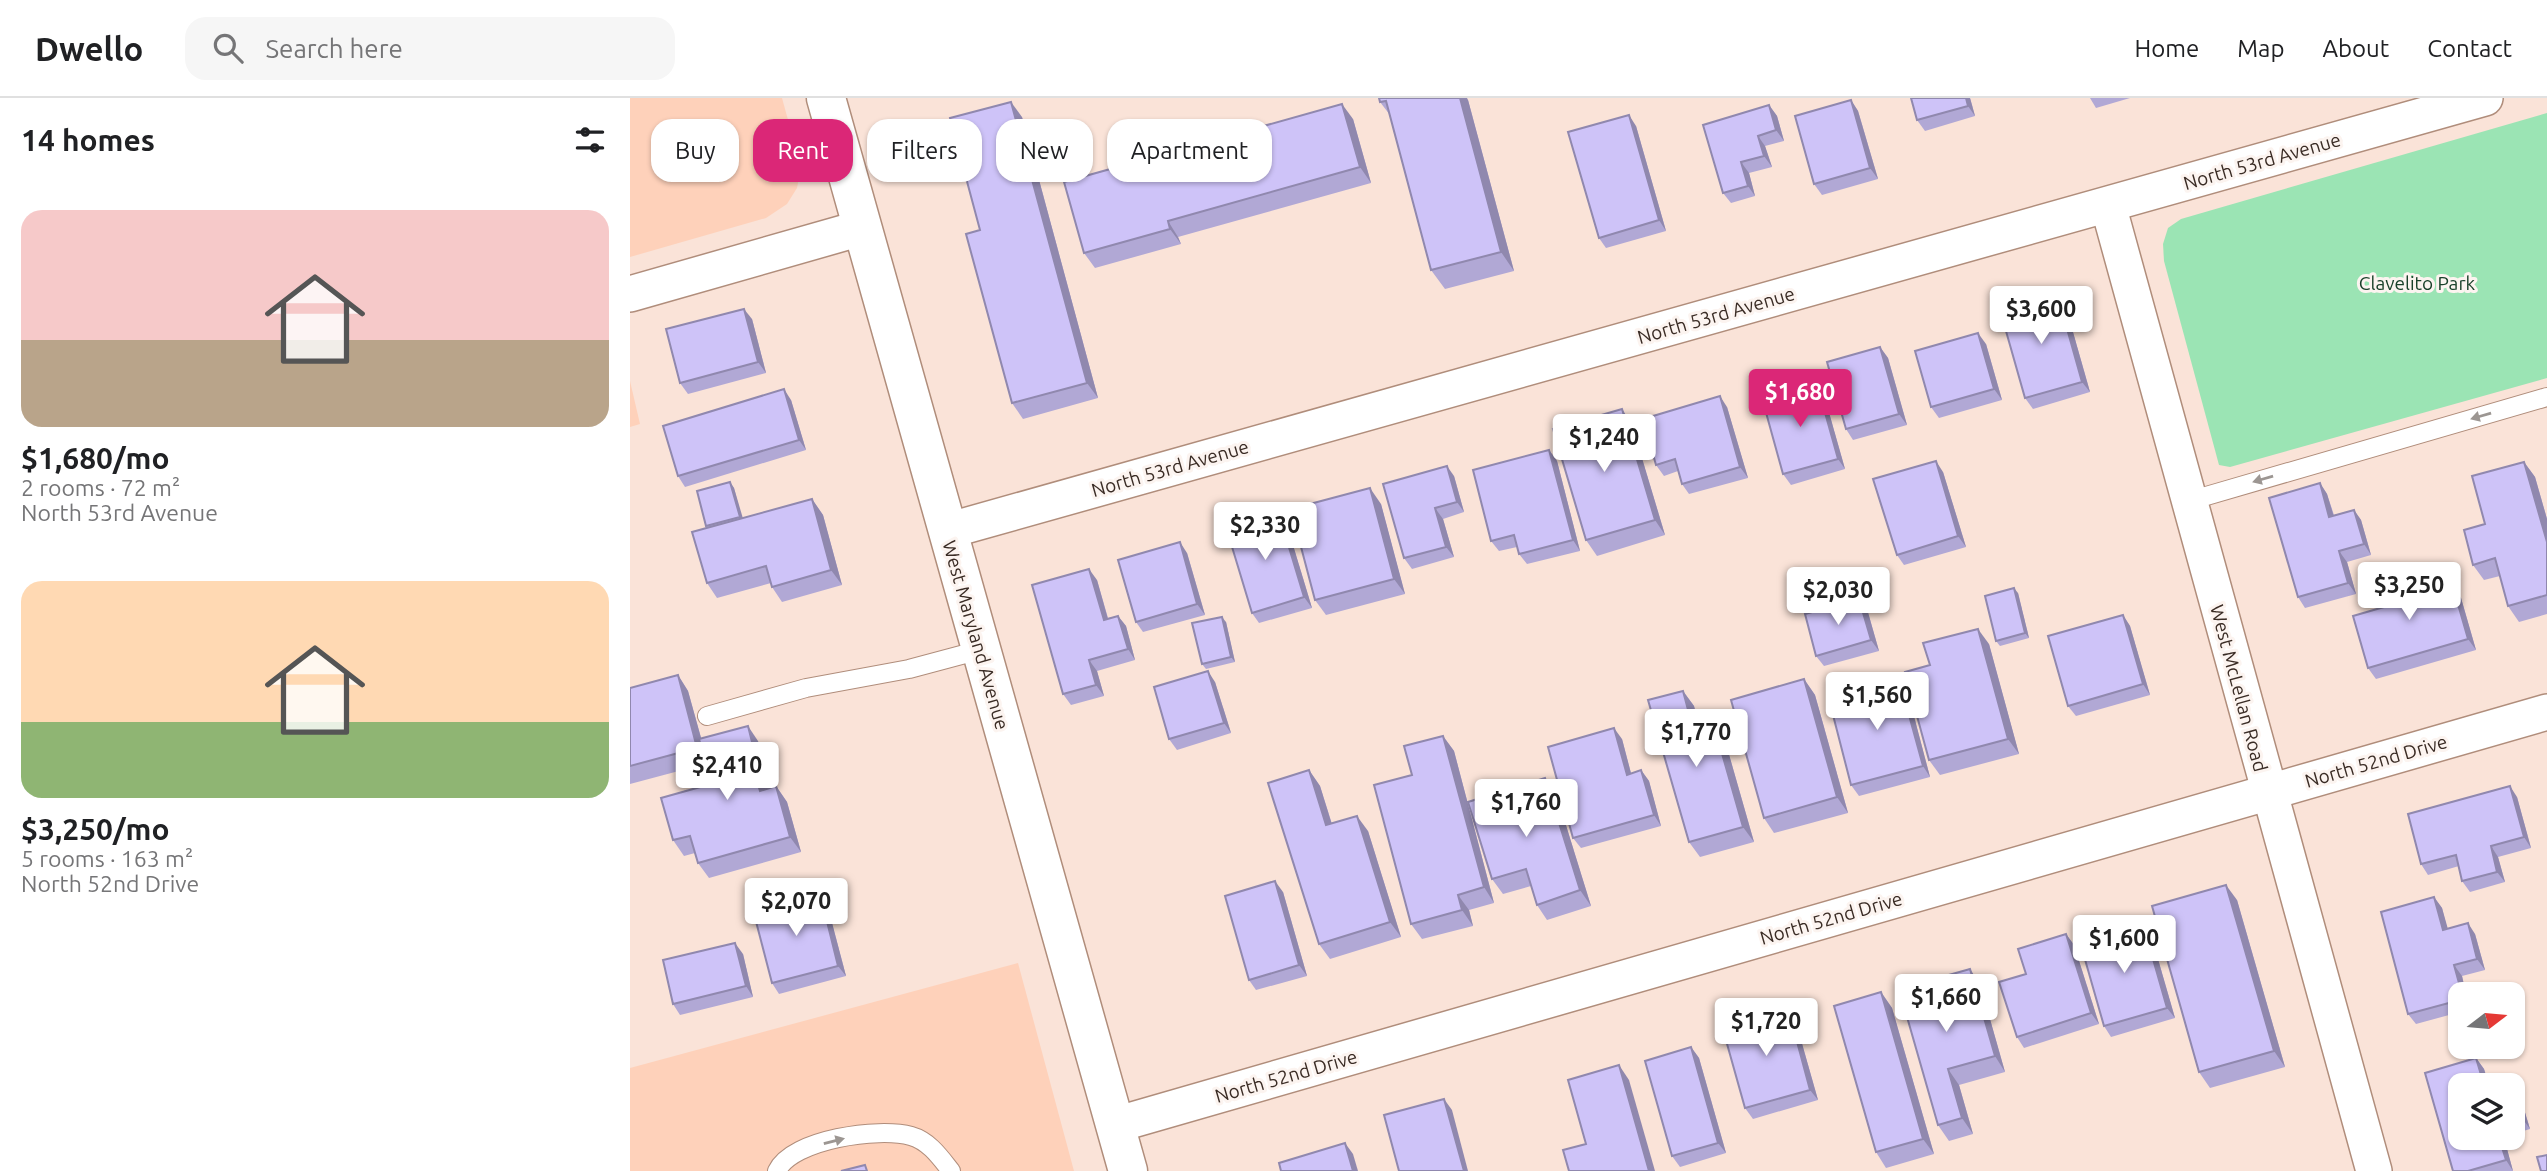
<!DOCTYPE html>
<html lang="en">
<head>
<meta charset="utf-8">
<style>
	:root { --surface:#fff; --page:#f6f6f6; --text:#202124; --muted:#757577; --line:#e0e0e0; --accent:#db2777 }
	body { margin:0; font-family:Ubuntu,sans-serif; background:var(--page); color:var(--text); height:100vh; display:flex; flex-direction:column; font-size:26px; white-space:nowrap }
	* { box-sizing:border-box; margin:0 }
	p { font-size:23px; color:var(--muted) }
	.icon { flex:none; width:38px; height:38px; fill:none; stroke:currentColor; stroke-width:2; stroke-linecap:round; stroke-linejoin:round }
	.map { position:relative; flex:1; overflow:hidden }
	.details { display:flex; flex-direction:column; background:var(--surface); width:630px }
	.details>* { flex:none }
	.hud { position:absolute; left:21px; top:21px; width:665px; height:63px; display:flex; gap:14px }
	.needle { width:46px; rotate:74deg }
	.controls { position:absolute; left:1818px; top:884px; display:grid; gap:14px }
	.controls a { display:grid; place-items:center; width:77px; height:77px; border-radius:14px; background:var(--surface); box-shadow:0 2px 5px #0004; font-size:35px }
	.price { position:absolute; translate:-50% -60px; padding:0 16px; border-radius:7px; background:#fff; color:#222; font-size:23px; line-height:46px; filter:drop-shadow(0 2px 4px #0008) }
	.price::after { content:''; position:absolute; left:50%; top:42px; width:21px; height:16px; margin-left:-10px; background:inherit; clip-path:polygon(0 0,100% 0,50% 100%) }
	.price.current { background:var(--accent); color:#fff }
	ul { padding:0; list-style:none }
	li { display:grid; align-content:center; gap:14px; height:371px; padding:0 21px }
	li span { display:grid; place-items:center; height:217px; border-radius:21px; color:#555 }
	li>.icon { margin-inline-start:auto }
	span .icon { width:126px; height:126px; fill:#fffc; stroke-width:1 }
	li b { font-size:30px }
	h2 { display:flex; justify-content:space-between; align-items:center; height:84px; padding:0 21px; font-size:30px }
	.tag { padding:0 24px; border-radius:21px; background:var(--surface); box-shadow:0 2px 5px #0004; font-size:24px; line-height:63px }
	.tag.current { background:var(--accent); color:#fff }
	header { display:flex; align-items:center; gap:42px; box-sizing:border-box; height:98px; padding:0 35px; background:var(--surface); border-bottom:2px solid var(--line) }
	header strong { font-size:33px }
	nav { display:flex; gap:38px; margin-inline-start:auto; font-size:24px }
	.search { width:490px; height:63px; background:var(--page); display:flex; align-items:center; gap:18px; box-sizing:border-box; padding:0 24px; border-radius:21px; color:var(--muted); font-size:26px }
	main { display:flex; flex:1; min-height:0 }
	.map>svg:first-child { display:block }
	.built { fill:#fed1ba }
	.green { fill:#9be4b4 }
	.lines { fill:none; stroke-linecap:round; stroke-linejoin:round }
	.lane-casing { stroke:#b08d7b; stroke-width:20 }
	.street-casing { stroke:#b08d7b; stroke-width:38 }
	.secondary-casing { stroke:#b08d7b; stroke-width:41 }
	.lane { stroke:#fff; stroke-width:18 }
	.street { stroke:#fff; stroke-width:35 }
	.secondary { stroke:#fff; stroke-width:38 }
	.wall { fill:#b1a8d5 }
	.shaded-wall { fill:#9088ae }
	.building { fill:#cec3f8; stroke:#9088ae; stroke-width:2 }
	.oneway { fill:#9c9692 }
	.labels { text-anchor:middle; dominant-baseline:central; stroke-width:6; stroke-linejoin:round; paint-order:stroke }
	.street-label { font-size:19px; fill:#3a2c25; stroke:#fcf4f0 }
	.park-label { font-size:19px; fill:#1a412a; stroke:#fcf4f0 }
</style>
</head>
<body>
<header>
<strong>Dwello</strong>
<div class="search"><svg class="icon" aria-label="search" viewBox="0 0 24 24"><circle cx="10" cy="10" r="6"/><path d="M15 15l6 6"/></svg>Search here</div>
<nav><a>Home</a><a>Map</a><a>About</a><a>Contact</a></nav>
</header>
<main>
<section class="details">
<h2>14 homes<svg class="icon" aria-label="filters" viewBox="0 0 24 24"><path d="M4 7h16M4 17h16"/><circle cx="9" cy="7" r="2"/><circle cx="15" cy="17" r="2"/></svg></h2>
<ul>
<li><span style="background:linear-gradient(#f6c9c9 60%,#b9a48a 0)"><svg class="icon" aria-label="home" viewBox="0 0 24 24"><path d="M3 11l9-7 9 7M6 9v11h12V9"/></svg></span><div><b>$1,680/mo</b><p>2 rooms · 72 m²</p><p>North 53rd Avenue</p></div></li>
<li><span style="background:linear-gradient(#ffd9b3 65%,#8fb573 0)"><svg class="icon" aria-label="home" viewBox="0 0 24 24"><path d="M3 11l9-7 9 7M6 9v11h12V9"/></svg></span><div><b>$3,250/mo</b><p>5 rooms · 163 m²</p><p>North 52nd Drive</p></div></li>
</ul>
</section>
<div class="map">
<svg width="1917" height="1073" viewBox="0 0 1917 1073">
	<rect width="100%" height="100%" fill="#fae3d8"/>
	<g class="built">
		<polygon points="0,0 152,0 171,69 167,90 157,106 136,120 0,159"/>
		<polygon points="0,283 10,326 0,329"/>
		<polygon points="388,865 444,1073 0,1073 0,970"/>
	</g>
	<polygon class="green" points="1917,15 1917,280 1600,369 1589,367 1534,163 1533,146 1538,130 1551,121"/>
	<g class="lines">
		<defs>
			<g id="lane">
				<polyline points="1559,403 1917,299"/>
				<polyline points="77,618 176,590 279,571 350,552"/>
				<path d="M147,1073C162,1041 249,1029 281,1038C299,1043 310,1059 321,1073"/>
			</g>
			<g id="street">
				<polyline points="1478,107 1744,1073"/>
				<polyline points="0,196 231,130"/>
				<polyline points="317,433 1855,0"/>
				<polyline points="485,1027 1917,614"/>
			</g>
			<polyline id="secondary" points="196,0 498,1073"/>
		</defs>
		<use href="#lane" class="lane-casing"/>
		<use href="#street" class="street-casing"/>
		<use href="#secondary" class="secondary-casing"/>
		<use href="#lane" class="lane"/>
		<use href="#street" class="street"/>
		<use href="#secondary" class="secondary"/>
	</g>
	<g class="wall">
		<polygon points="749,0 838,2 884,173 815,191 801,172 760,17 750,4"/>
		<polygon points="1281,0 1340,0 1345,18 1295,33 1287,22"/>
		<polygon points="1460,0 1500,0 1466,10"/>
		<polygon points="1221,2 1228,13 1248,81 1192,97 1184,86"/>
		<polygon points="1139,7 1147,18 1154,43 1135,48 1142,69 1119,75 1125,98 1101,105 1093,95"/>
		<polygon points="392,19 468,300 393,321 382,305 350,132"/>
		<polygon points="723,21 741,85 548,139 551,146 465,170 454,155"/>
		<polygon points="1006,28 1036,133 976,150 969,140"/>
		<polygon points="1427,195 1435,206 1460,294 1403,311 1395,300"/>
		<polygon points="122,221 136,275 58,296 50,285"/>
		<polygon points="1356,246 1372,302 1309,320 1301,309"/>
		<polygon points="1250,249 1258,260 1277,327 1223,342 1216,331"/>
		<polygon points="1194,297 1215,371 1161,387 1153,376"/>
		<polygon points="161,302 176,352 55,389 48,378"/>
		<polygon points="1097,309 1118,380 1059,396 1052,386 1048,373 1034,378 1026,367"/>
		<polygon points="992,311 1002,327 1035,437 967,458 956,442"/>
		<polygon points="919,352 927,363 950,453 897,466 889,456 887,449 869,453 861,443"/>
		<polygon points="1894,364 1905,379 1917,421 1917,516 1889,524 1878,508 1870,478 1854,482 1843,467 1855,426"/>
		<polygon points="1313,374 1336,449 1274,467 1267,457"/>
		<polygon points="824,378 834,414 813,421 824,459 782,471 774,460"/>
		<polygon points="100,384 104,390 112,420 182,401 193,417 212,487 152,504 142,489 141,485 87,500 77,485 78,430 76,428"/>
		<polygon points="1690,385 1697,396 1704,417 1724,412 1731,422 1741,457 1717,464 1726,496 1675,510 1668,499"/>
		<polygon points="751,406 775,496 696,517 685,502"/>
		<polygon points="656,424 682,510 629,525 622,515"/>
		<polygon points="557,455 575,517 513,534 506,524"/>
		<polygon points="467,482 478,520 488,518 496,528 505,562 467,573 474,598 441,607 433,596"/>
		<polygon points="1791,483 1795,497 1831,500 1846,552 1746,581 1738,570 1754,509"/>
		<polygon points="1388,495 1399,540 1370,548 1366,543"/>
		<polygon points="1237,511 1249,553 1194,568 1186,558"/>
		<polygon points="1493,517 1500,528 1520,597 1446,618 1438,608"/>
		<polygon points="596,524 605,564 576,571 572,566"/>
		<polygon points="1359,546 1389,656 1310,677 1299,662"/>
		<polygon points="48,577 58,593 71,640 128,643 139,683 134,685 136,691 146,688 157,704 171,754 79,780 68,765 65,755 54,758 43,742 81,686 75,666 0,686 0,590"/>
		<polygon points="1174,581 1185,597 1218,715 1144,735 1134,720"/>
		<polygon points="585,584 601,635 547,652 539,641"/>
		<polygon points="1276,588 1300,679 1229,698 1221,687 1222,612"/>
		<polygon points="1053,593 1064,608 1067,621 1081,617 1092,632 1124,744 1070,759 1059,744"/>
		<polygon points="813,638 824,653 864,805 839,812 843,828 792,841 781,826 782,677"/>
		<polygon points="992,641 1001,675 1011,672 1019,683 1031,728 951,750 943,740"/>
		<polygon points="679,672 690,688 702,726 738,733 771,839 700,861 689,846"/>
		<polygon points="926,695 961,808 917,822 907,807 901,788 873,796 862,781"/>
		<polygon points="1887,699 1901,750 1868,759 1875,784 1840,794 1832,783 1829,768 1798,777 1791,766"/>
		<polygon points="653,794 677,878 626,892 619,882"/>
		<polygon points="190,795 197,806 216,878 149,896 142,885"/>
		<polygon points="1804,799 1812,810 1817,830 1845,836 1855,872 1832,878 1836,896 1830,896 1830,914 1786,926 1778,916"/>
		<polygon points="1607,802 1655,969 1580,990 1569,974"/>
		<polygon points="1513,826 1521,837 1545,920 1481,939 1474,928"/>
		<polygon points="1436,836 1444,847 1469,926 1394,950 1387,939 1396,876"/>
		<polygon points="113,856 123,899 50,917 43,906"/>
		<polygon points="1350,886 1375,974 1329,987 1343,1036 1319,1043 1308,1027 1269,891"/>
		<polygon points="1251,894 1262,910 1304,1056 1256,1070 1246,1054"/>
		<polygon points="1158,910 1165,921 1188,1002 1123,1021 1115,1010"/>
		<polygon points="1061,949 1069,960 1096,1055 1050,1069 1042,1058"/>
		<polygon points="1846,960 1854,971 1859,987 1830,987 1830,1040 1874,1040 1883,1073 1823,1073 1795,975"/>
		<polygon points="1883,987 1889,995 1900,1031 1883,1036"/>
	</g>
	<g class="shaded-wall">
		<polygon points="830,0 837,0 838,2 884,173 871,154"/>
		<polygon points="1336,0 1340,0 1345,18 1338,8"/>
		<polygon points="1221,2 1228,13 1248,81 1240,70"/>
		<polygon points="381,4 392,19 468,300 457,285"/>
		<polygon points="712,6 723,21 741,85 730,69"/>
		<polygon points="1139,7 1147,18 1154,43 1146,32"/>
		<polygon points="999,17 1006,28 1036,133 1029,122"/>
		<polygon points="1128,38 1135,48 1142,69 1134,58"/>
		<polygon points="1111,64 1119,75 1125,98 1118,88"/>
		<polygon points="538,123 548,139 551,146 540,131"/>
		<polygon points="1427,195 1435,206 1460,294 1452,284"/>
		<polygon points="114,211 122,221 136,275 128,264"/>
		<polygon points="1348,235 1356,246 1372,302 1364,291"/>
		<polygon points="1250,249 1258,260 1277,327 1269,316"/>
		<polygon points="1187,286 1194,297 1215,371 1208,361"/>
		<polygon points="154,291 161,302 176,352 169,342"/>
		<polygon points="1090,298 1097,309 1118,380 1110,369"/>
		<polygon points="992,311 1002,327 1035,437 1025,422"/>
		<polygon points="919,352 927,363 950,453 943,442"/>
		<polygon points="1306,363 1313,374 1336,449 1328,438"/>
		<polygon points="1894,364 1905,379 1917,421 1917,444"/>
		<polygon points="817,368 824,378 834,414 827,404"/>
		<polygon points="100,384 104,390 114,424 110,419"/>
		<polygon points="1690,385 1697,396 1707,429 1699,419"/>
		<polygon points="740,390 751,406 775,496 764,481"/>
		<polygon points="182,401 193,417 212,487 201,472"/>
		<polygon points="805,410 813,421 824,459 816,449"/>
		<polygon points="1724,412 1731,422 1741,457 1734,446"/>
		<polygon points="648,413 656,424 682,510 674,499"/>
		<polygon points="550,444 557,455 575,517 567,506"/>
		<polygon points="1709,453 1717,464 1726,496 1718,485"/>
		<polygon points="459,471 467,482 481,532 474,522"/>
		<polygon points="1783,473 1791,483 1798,509 1790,498"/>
		<polygon points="1823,489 1831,500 1846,552 1838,541"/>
		<polygon points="1384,490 1388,495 1399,540 1395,535"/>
		<polygon points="1229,501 1237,511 1249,553 1241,542"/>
		<polygon points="1493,517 1500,528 1520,597 1513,586"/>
		<polygon points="488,518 496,528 505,562 498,551"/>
		<polygon points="592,519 596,524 605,564 601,559"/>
		<polygon points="1348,531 1359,546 1389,656 1378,641"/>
		<polygon points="459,562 467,573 474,598 466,587"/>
		<polygon points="578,573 585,584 601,635 594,625"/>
		<polygon points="48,577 58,593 78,665 67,650"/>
		<polygon points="1268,577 1276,588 1300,679 1293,668"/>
		<polygon points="1174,581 1185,597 1218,715 1207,699"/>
		<polygon points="1053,593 1064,608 1072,638 1061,623"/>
		<polygon points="1081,617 1092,632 1124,744 1113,729"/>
		<polygon points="118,628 128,643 139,683 128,668"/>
		<polygon points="984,630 992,641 1004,687 997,677"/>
		<polygon points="813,638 824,653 864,805 854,789"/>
		<polygon points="123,670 134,685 141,708 130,693"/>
		<polygon points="679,672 690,688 707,743 696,727"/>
		<polygon points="1011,672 1019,683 1031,728 1024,717"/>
		<polygon points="915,680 926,695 961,808 950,792"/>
		<polygon points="146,688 157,704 171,754 160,739"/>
		<polygon points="1880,688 1887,699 1901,750 1894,739"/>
		<polygon points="727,718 738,733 771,839 760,824"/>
		<polygon points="1861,748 1868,759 1875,784 1867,774"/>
		<polygon points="645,783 653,794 677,878 669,867"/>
		<polygon points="1596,787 1607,802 1655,969 1644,953"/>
		<polygon points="190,795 197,806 216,878 208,868"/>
		<polygon points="828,797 839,812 843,828 832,812"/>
		<polygon points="1804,799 1812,810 1821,842 1813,832"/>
		<polygon points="1838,825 1845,836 1855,872 1847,861"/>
		<polygon points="1513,826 1521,837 1545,920 1537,910"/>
		<polygon points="1436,836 1444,847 1469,926 1461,915"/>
		<polygon points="105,845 113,856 123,899 116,888"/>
		<polygon points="1824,867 1832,878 1836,896 1832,896"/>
		<polygon points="1340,871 1350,886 1375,974 1365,958"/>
		<polygon points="1251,894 1262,910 1304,1056 1293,1041"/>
		<polygon points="1158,910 1165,921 1188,1002 1180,992"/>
		<polygon points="1061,949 1069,960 1096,1055 1088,1045"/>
		<polygon points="1846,960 1854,971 1859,987 1854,987"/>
		<polygon points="989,967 999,982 1025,1073 1019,1073"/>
		<polygon points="1318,971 1329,987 1343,1036 1332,1020"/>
		<polygon points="1882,984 1889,995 1900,1031 1892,1020"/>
		<polygon points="814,1001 822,1012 838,1073 834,1073"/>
		<polygon points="1869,1040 1874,1040 1883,1073 1876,1062"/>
		<polygon points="715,1045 723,1056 728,1073 723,1073"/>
	</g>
	<g class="building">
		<polygon points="749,0 830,0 871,154 801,172 756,3 750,4"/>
		<polygon points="1281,0 1336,0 1338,8 1287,22"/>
		<polygon points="1221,2 1240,70 1184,86 1165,18"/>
		<polygon points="381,4 457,285 382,305 336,136 350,132 320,20"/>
		<polygon points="712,6 730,69 538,123 540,131 454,155 434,84"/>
		<polygon points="1139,7 1146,32 1128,38 1134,58 1111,64 1118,88 1093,95 1073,27"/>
		<polygon points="999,17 1029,122 969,140 938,34"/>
		<polygon points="1427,195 1452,284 1395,300 1370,212"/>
		<polygon points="114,211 128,264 50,285 36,231"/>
		<polygon points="1348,235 1364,291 1301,309 1285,253"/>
		<polygon points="1250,249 1269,316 1216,331 1197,264"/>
		<polygon points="1187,286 1208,361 1153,376 1132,300"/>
		<polygon points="154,291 169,342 48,378 33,328"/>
		<polygon points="1090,298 1110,369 1052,386 1045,361 1026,367 1013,321"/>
		<polygon points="992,311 1025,422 956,442 923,331"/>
		<polygon points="919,352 943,442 889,456 884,437 861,443 843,372"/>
		<polygon points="1306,363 1328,438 1267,457 1243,381"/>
		<polygon points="1894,364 1917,444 1917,497 1878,508 1865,460 1843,467 1834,432 1855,426 1842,378"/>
		<polygon points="817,368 827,404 805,410 816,449 774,460 753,386"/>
		<polygon points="100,384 110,419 76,428 67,393"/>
		<polygon points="1690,385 1699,419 1724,412 1734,446 1709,453 1718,485 1668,499 1639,400"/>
		<polygon points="740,390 764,481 685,502 661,411"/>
		<polygon points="182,401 201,472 142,489 136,468 77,485 62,434"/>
		<polygon points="648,413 674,499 622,515 596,429"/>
		<polygon points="550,444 567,506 506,524 488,462"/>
		<polygon points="459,471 474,522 488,518 498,551 459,562 466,587 433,596 402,487"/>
		<polygon points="1783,473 1790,498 1823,489 1838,541 1738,570 1723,518 1754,509 1747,483"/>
		<polygon points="1384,490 1395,535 1366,543 1355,498"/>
		<polygon points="1229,501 1241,542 1186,558 1175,516"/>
		<polygon points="1493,517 1513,586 1438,608 1418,538"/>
		<polygon points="592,519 601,559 572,566 562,525"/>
		<polygon points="1348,531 1378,641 1299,662 1275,574 1300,567 1293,545"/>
		<polygon points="578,573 594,625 539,641 524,589"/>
		<polygon points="48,577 67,650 0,668 0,590"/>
		<polygon points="1268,577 1293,668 1221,687 1203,617 1222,612 1217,591"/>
		<polygon points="1174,581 1207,699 1134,720 1101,602"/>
		<polygon points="1053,593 1061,623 1081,617 1113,729 1059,744 1018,602"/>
		<polygon points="118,628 128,668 123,670 130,693 146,688 160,739 68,765 60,738 43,742 31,700 81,686 69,641"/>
		<polygon points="984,630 997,677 1011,672 1024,717 943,740 918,649"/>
		<polygon points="813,638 854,789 828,797 832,812 781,826 744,687 782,677 774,648"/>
		<polygon points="679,672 696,727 727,718 760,824 689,846 638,685"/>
		<polygon points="915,680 950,792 907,807 896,771 862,781 838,704"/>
		<polygon points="1880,688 1894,739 1861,748 1867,774 1832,783 1826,757 1791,766 1778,716"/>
		<polygon points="645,783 669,867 619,882 595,798"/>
		<polygon points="1596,787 1644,953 1569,974 1522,808"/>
		<polygon points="190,795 208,868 142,885 123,812"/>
		<polygon points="1804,799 1813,832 1838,825 1847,861 1824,867 1832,896 1830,896 1830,902 1778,916 1751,814"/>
		<polygon points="1513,826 1537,910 1474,928 1450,844"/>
		<polygon points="1436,836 1461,915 1387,939 1369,884 1396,876 1388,851"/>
		<polygon points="105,845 116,888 43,906 33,862"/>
		<polygon points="1340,871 1365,958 1318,971 1332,1020 1308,1027 1269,891"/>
		<polygon points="1251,894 1293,1041 1246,1054 1204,908"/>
		<polygon points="1158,910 1180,992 1115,1010 1092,928"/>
		<polygon points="1061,949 1088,1045 1042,1058 1015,963"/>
		<polygon points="1846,960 1854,987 1830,987 1830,1040 1869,1040 1876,1062 1838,1073 1823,1073 1795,975"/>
		<polygon points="989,967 1019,1073 939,1073 933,1052 956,1046 938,982"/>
		<polygon points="1882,984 1883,987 1872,987"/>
		<polygon points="1883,989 1892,1020 1883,1023"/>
		<polygon points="814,1001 834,1073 769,1073 754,1017"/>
		<polygon points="715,1045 723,1073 651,1073 649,1065"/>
		<polygon points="1917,1057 1917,1073 1911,1073 1907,1059"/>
		<polygon points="235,1067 237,1073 211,1073"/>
	</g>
	<defs><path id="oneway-solid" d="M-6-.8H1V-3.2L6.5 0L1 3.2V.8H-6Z" transform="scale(1.75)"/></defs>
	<g class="oneway">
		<use href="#oneway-solid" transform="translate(1851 318) rotate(164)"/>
		<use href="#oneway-solid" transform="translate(1633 381) rotate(164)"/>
		<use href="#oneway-solid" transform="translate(204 1043) rotate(-14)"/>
	</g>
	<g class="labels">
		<g class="street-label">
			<text transform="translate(1632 63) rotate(-16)">North 53rd Avenue</text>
			<text transform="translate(1086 217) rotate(-16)">North 53rd Avenue</text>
			<text transform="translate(540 370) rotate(-16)">North 53rd Avenue</text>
			<text transform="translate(346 537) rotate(74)">West Maryland Avenue</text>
			<text transform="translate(1609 590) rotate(75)">West McLellan Road</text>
			<text transform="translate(1746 663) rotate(-16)">North 52nd Drive</text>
			<text transform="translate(1201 820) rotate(-16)">North 52nd Drive</text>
			<text transform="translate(656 978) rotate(-16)">North 52nd Drive</text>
		</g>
		<g class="park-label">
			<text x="1787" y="185">Clavelito Park</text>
		</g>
	</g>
</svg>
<div class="controls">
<a><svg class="needle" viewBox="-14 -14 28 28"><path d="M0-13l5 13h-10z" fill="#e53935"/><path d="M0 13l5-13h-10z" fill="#757577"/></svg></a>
<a><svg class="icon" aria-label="layers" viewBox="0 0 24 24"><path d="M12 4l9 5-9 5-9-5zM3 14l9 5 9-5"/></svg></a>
</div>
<b class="price" style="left:1411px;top:248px">$3,600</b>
<b class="price current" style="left:1170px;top:331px">$1,680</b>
<b class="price" style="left:974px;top:376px">$1,240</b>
<b class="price" style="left:635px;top:464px">$2,330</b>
<b class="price" style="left:1779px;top:524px">$3,250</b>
<b class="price" style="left:1208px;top:529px">$2,030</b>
<b class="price" style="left:1247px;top:634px">$1,560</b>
<b class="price" style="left:1066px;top:671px">$1,770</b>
<b class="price" style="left:97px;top:704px">$2,410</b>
<b class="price" style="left:896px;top:741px">$1,760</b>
<b class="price" style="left:166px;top:840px">$2,070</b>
<b class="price" style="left:1494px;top:877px">$1,600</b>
<b class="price" style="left:1316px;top:936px">$1,660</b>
<b class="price" style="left:1136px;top:960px">$1,720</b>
<div class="hud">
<a class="tag">Buy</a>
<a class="tag current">Rent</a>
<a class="tag">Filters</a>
<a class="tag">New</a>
<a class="tag">Apartment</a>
</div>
</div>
</main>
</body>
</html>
